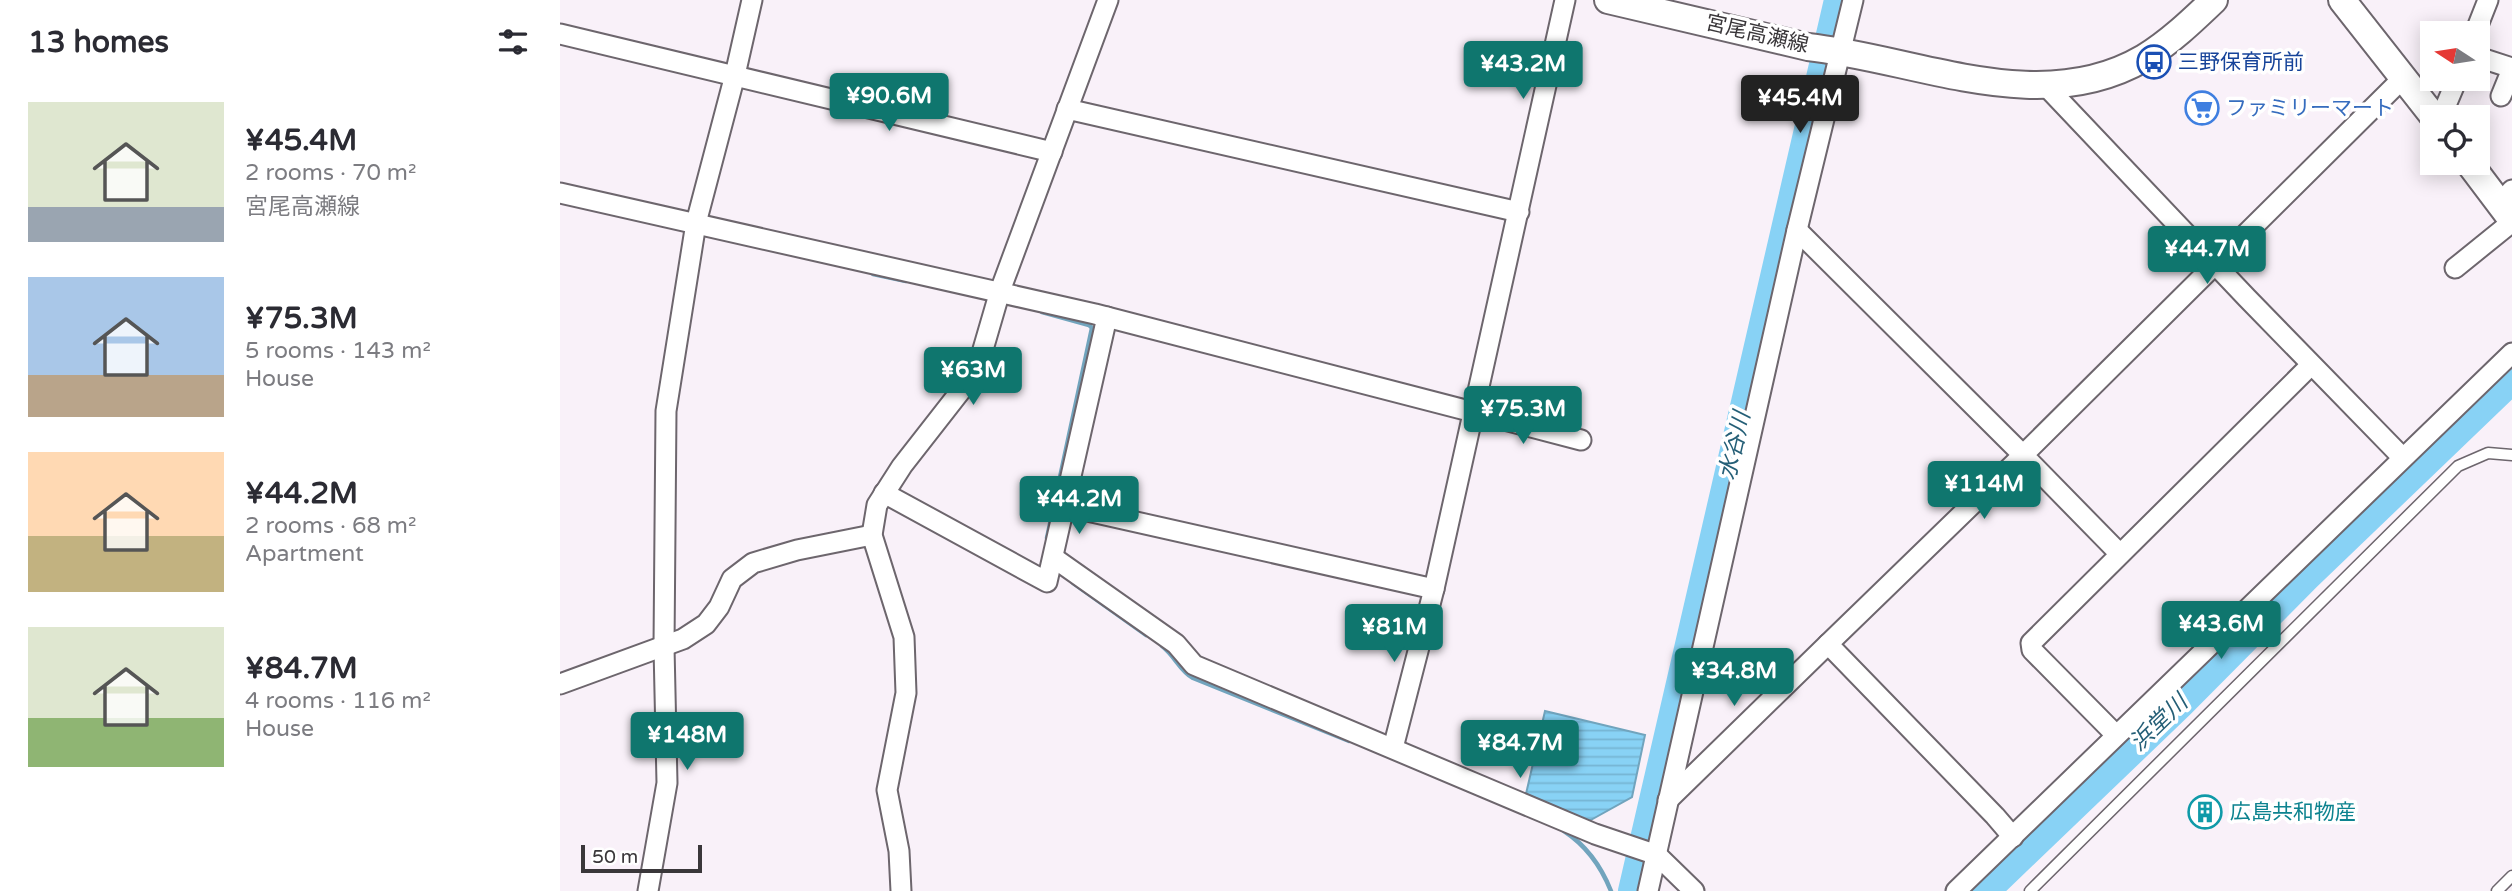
<!DOCTYPE html>
<html lang="en">
<head>
<meta charset="utf-8">
<style>
	:root { --surface:#fff; --page:#f2f2f3; --text:#2b2b33; --muted:#7c7c81; --accent:#0f766e }
	body { margin:0; font-family:"Varela Round","Noto Sans JP",sans-serif; background:var(--page); color:var(--text); height:100vh; display:flex; flex-direction:column; font-size:26px; white-space:nowrap }
	* { box-sizing:border-box; margin:0 }
	p { font-size:23px; color:var(--muted) }
	.icon { flex:none; width:38px; height:38px; fill:none; stroke:currentColor; stroke-width:2; stroke-linecap:round; stroke-linejoin:round }
	.map { position:relative; flex:1; overflow:hidden }
	.details { display:flex; flex-direction:column; background:var(--surface); width:560px }
	.details>* { flex:none }
	.needle { width:46px; rotate:282deg }
	.controls { position:absolute; left:1860px; top:21px; display:grid; gap:14px }
	.controls a { display:grid; place-items:center; width:70px; height:70px; border-radius:0px; background:var(--surface); box-shadow:0 4px 18px #0003; font-size:35px }
	.scale { position:absolute; left:21px; bottom:18px; width:121px; box-sizing:border-box; padding-left:7px; border:4px solid #3a373a; border-top:0; font-size:19px; line-height:24px; white-space:nowrap; color:#3a373a; -webkit-text-stroke:5px #fff; paint-order:stroke }
	.price { position:absolute; translate:-50% -60px; padding:0 16px; border-radius:7px; background:var(--accent); color:#fff; font-size:23px; line-height:46px; filter:drop-shadow(0 2px 4px #0008) }
	.price::after { content:''; position:absolute; left:50%; top:42px; width:21px; height:16px; margin-left:-10px; background:inherit; clip-path:polygon(0 0,100% 0,50% 100%) }
	.price.on { background:#222; color:#fff }
	ul { padding:0; list-style:none }
	li { display:flex; align-items:center; gap:21px; height:175px; padding:0 28px }
	li span { display:grid; place-items:center; flex:none; width:196px; height:140px; border-radius:0px; color:#555 }
	li>.icon { margin-inline-start:auto }
	span .icon { width:84px; height:84px; fill:#fffc; stroke-width:1 }
	li b { font-size:30px }
	h2 { display:flex; justify-content:space-between; align-items:center; height:84px; padding:0 28px; font-size:30px }
	main { display:flex; flex:1; min-height:0 }
	.map>svg:first-child { display:block }
	.water { fill:url(#water-rules); stroke:#71a4bd; stroke-width:2 }
	.lines { fill:none; stroke-linecap:round; stroke-linejoin:round }
	.stream { stroke:#71a4bd; stroke-width:4.5 }
	.river { stroke:#88d2f5; stroke-width:28 }
	.service-casing { stroke:#6d666d; stroke-width:13 }
	.minor-casing { stroke:#6d666d; stroke-width:23 }
	.secondary-casing { stroke:#6d666d; stroke-width:30 }
	.service { stroke:#fff; stroke-width:10 }
	.minor { stroke:#fff; stroke-width:19 }
	.secondary { stroke:#fff; stroke-width:26 }
	.labels { text-anchor:middle; dominant-baseline:central; stroke-width:7; stroke-linejoin:round; paint-order:stroke }
	.street-label { font-size:21px; fill:#3a373a; stroke:#fff }
	.transit-label { font-size:21px; fill:#164399; stroke:#fff; text-anchor:start }
	.shop-label { font-size:21px; fill:#366cbe; stroke:#fff; text-anchor:start }
	.culture-label { font-size:21px; fill:#0d838f; stroke:#fff; text-anchor:start }
	.water-label { font-size:23px; font-style:italic; fill:#255f77; stroke:#fff }
</style>
</head>
<body>
<main>
<section class="details">
<h2>13 homes<svg class="icon" aria-label="filters" viewBox="0 0 24 24"><path d="M4 7h16M4 17h16"/><circle cx="9" cy="7" r="2"/><circle cx="15" cy="17" r="2"/></svg></h2>
<ul>
<li><span style="background:linear-gradient(#dfe7d0 75%,#9aa5b1 0)"><svg class="icon" aria-label="home" viewBox="0 0 24 24"><path d="M3 11l9-7 9 7M6 9v11h12V9"/></svg></span><div><b>¥45.4M</b><p>2 rooms · 70 m²</p><p>宮尾高瀬線</p></div></li>
<li><span style="background:linear-gradient(#a9c7e8 70%,#b9a48a 0)"><svg class="icon" aria-label="home" viewBox="0 0 24 24"><path d="M3 11l9-7 9 7M6 9v11h12V9"/></svg></span><div><b>¥75.3M</b><p>5 rooms · 143 m²</p><p>House</p></div></li>
<li><span style="background:linear-gradient(#ffd9b3 60%,#c2b280 0)"><svg class="icon" aria-label="home" viewBox="0 0 24 24"><path d="M3 11l9-7 9 7M6 9v11h12V9"/></svg></span><div><b>¥44.2M</b><p>2 rooms · 68 m²</p><p>Apartment</p></div></li>
<li><span style="background:linear-gradient(#dfe7d0 65%,#8fb573 0)"><svg class="icon" aria-label="home" viewBox="0 0 24 24"><path d="M3 11l9-7 9 7M6 9v11h12V9"/></svg></span><div><b>¥84.7M</b><p>4 rooms · 116 m²</p><p>House</p></div></li>
</ul>
</section>
<div class="map">
<svg width="1952" height="891" viewBox="0 0 1952 891">
	<defs>
		<pattern id="water-rules" width="6" height="5" patternUnits="userSpaceOnUse" patternTransform="scale(1.75)"><rect width="6" height="5" fill="#88d2f5"/><path d="M0 2.5h6" fill="none" stroke="#76b5d3"/></pattern>
	</defs>
	<rect width="100%" height="100%" fill="#f9f1f9"/>
	<polygon class="water" points="985,711 1085,735 1072,797 1029,821 966,794"/>
	<g class="lines">
		<g class="stream">
			<polyline points="313,274 346,281"/>
			<polyline points="482,312 529,325 532,328 487,538"/>
			<polyline points="513,583 586,635"/>
			<path d="M602,646C615,656 620,671 633,678L789,741"/>
			<path d="M1004,831C1027,846 1041,866 1051,891"/>
		</g>
		<g class="river">
			<polyline points="1072,891 1278,0"/>
			<polyline points="1426,891 1620,705 1747,577 1952,380"/>
		</g>
		<defs>
			<g id="service">
				<polyline points="1470,891 1898,466 1928,453 1952,455"/>
				<polyline points="1937,891 1952,876"/>
			</g>
			<g id="minor">
				<polyline points="1915,33 1928,0"/>
				<polyline points="0,34 492,152"/>
				<polyline points="1918,57 1952,68"/>
				<polyline points="1485,85 1687,298 1842,457"/>
				<polyline points="1941,96 1952,69"/>
				<polyline points="507,109 959,212"/>
				<polyline points="1881,117 1897,79"/>
				<polyline points="0,193 535,314 1021,440"/>
				<polyline points="1940,204 1952,190"/>
				<polyline points="1237,230 1463,455 1268,644 1435,816 1453,837"/>
				<polyline points="1895,268 1952,222"/>
				<polyline points="324,493 487,582 547,317"/>
				<polyline points="505,506 874,589"/>
				<polyline points="1560,554 1463,455 1843,78"/>
				<polyline points="494,558 616,644 634,665 1035,834 1097,855 1134,891"/>
				<polyline points="0,684 123,639 146,624 159,607 172,579 193,563 237,550 312,535"/>
				<polyline points="1556,735 1472,650 1471,643 1751,365"/>
				<polyline points="833,748 874,589 1005,0"/>
				<polyline points="1108,800 1268,644"/>
				<polyline points="88,891 107,783 104,647 106,411 136,223 175,75 192,0"/>
				<polyline points="341,891 339,851 327,790 346,693 344,637 312,535 317,505 342,466 417,370 440,291 548,0"/>
				<polyline points="1088,891 1237,230 1293,0"/>
				<polyline points="1396,891 1952,353"/>
			</g>
			<g id="secondary">
				<path d="M1048,0L1248,47C1357,59 1480,119 1584,58C1610,42 1632,21 1654,0"/>
				<polyline points="1782,0 1874,117"/>
				<polyline points="1909,163 1952,220"/>
			</g>
		</defs>
		<use href="#service" class="service-casing"/>
		<use href="#minor" class="minor-casing"/>
		<use href="#secondary" class="secondary-casing"/>
		<use href="#service" class="service"/>
		<use href="#minor" class="minor"/>
		<use href="#secondary" class="secondary"/>
	</g>
	<defs>
		<symbol id="bus-ring" viewBox="-11 -11 22 22"><circle r="9.5" fill="#fff" stroke="#1a4fb4" stroke-width="1.5"/><path d="M-5-6H5V4H4V6H2V4H-2V6H-4V4H-5ZM-3.5-4V0h7V-4ZM-3.5 1.2v1.5H-2V1.2ZM2 1.2v1.5H3.5V1.2Z" fill="#1a4fb4"/></symbol>
		<symbol id="supermarket-ring" viewBox="-11 -11 22 22"><circle r="9.5" fill="#fff" stroke="#3f7fe0" stroke-width="1.5"/><path d="M-6-5.5h2.5l.6 2H6L4.5 2H-2.5L-4.4-4H-6ZM-1.5 3.2a1.3 1.3 0 1 0 .1 0ZM3 3.2a1.3 1.3 0 1 0 .1 0Z" fill="#3f7fe0"/></symbol>
		<symbol id="building-ring" viewBox="-11 -11 22 22"><circle r="9.5" fill="#fff" stroke="#0f9aa8" stroke-width="1.5"/><path d="M-4-6H4V6H1V3H-1V6H-4ZM-2.5-4.3h1.7v1.8h-1.7ZM.8-4.3h1.7v1.8H.8ZM-2.5-1h1.7V.8h-1.7ZM.8-1h1.7V.8H.8Z" fill="#0f9aa8"/></symbol>
	</defs>
	<g fill-rule="evenodd">
		<use href="#bus-ring" x="1575" y="43" width="38" height="38"/>
		<use href="#supermarket-ring" x="1623" y="89" width="38" height="38"/>
		<use href="#building-ring" x="1626" y="793" width="38" height="38"/>
	</g>
	<g class="labels">
		<g class="street-label">
			<text transform="translate(1197 34) rotate(13)">宮尾高瀬線</text>
		</g>
		<g class="transit-label">
			<text x="1618" y="62">三野保育所前</text>
		</g>
		<g class="shop-label">
			<text x="1666" y="108">ファミリーマート</text>
		</g>
		<g class="culture-label">
			<text x="1670" y="812">広島共和物産</text>
		</g>
		<g class="water-label">
			<text transform="translate(1175 446) rotate(-77)">水谷川</text>
			<text transform="translate(1599 723) rotate(-44)">浜堂川</text>
		</g>
	</g>
</svg>
<div class="controls">
<a><svg class="needle" viewBox="-14 -14 28 28"><path d="M0-13l5 13h-10z" fill="#e53935"/><path d="M0 13l5-13h-10z" fill="#7c7c81"/></svg></a>
<a><svg class="icon" aria-label="locate" viewBox="0 0 24 24"><circle cx="12" cy="12" r="6"/><path d="M12 2v4M12 18v4M2 12h4M18 12h4"/></svg></a>
</div>
<div class="scale">50 m</div>
<b class="price" style="left:963px;top:101px">¥43.2M</b>
<b class="price" style="left:329px;top:133px">¥90.6M</b>
<b class="price on" style="left:1240px;top:135px">¥45.4M</b>
<b class="price" style="left:1647px;top:286px">¥44.7M</b>
<b class="price" style="left:413px;top:407px">¥63M</b>
<b class="price" style="left:963px;top:446px">¥75.3M</b>
<b class="price" style="left:1424px;top:521px">¥114M</b>
<b class="price" style="left:519px;top:536px">¥44.2M</b>
<b class="price" style="left:1661px;top:661px">¥43.6M</b>
<b class="price" style="left:834px;top:664px">¥81M</b>
<b class="price" style="left:1174px;top:708px">¥34.8M</b>
<b class="price" style="left:127px;top:772px">¥148M</b>
<b class="price" style="left:960px;top:780px">¥84.7M</b>
</div>
</main>
</body>
</html>
